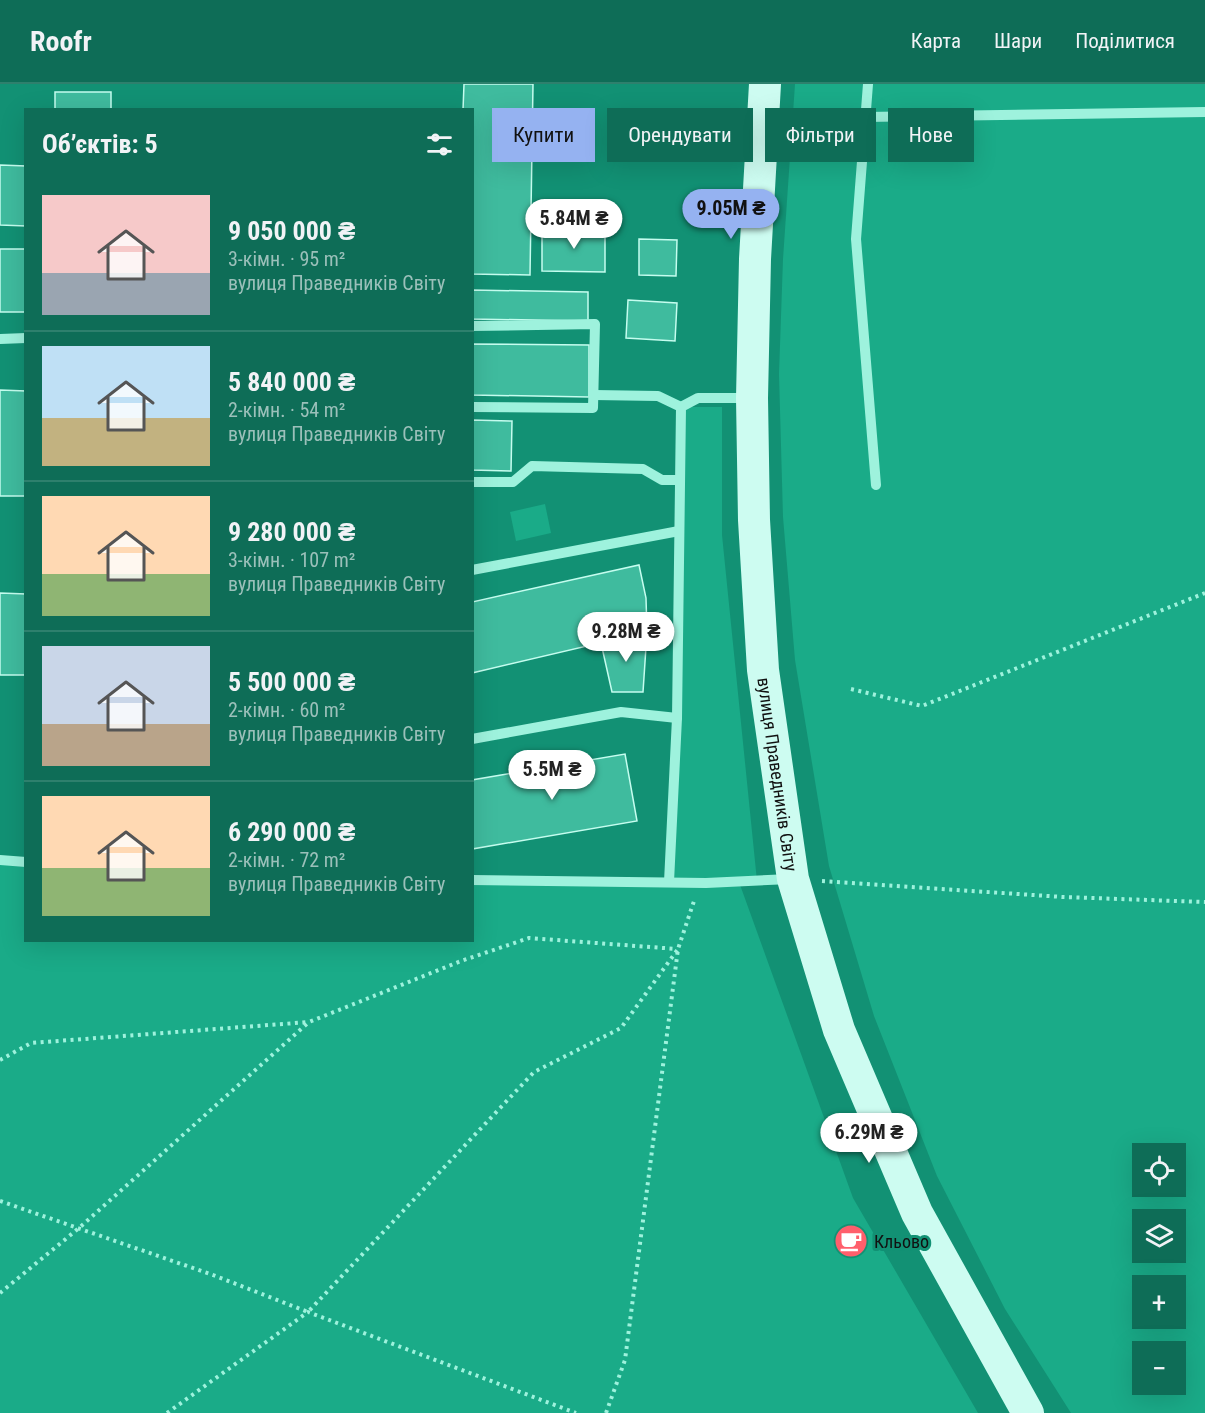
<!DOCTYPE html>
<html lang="uk">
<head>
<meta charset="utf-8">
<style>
	:root { --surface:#0e6d57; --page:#17725d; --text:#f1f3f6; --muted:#9bc0ba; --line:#2e806d; --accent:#95b2f1 }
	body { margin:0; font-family:"Roboto Condensed",sans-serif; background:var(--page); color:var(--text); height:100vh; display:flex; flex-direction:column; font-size:22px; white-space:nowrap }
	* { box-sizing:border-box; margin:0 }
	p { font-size:20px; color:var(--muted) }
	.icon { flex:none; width:33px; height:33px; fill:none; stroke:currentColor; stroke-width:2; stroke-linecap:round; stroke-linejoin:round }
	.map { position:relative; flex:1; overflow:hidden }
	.panel { position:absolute; left:24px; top:24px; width:450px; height:834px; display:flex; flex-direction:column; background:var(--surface); border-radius:0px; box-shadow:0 6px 24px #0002 }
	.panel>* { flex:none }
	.top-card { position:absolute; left:492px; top:24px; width:570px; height:54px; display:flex; gap:12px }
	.controls { position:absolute; left:1132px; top:1059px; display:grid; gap:12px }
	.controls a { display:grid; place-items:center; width:54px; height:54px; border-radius:0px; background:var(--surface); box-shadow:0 6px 24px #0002; font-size:30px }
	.price { position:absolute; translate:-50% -51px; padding:0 14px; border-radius:21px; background:#fff; color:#222; font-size:20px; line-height:39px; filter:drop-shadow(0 2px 3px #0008) }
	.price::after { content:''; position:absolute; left:50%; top:36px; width:18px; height:14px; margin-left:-9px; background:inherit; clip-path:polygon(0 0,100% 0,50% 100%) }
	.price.on { background:var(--accent); color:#111 }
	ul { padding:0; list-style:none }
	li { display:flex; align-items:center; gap:18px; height:150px; padding:0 18px }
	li+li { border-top:2px solid var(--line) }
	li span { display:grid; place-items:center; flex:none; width:168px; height:120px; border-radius:0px; color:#555 }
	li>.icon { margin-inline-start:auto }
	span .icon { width:72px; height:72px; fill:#fffc; stroke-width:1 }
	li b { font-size:26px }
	h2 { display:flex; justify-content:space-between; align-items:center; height:72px; padding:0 18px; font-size:26px }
	.chip { padding:0 21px; border-radius:0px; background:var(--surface); box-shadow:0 6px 24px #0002; font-size:21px; line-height:54px }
	.chip.on { background:var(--accent); color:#111 }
	header { display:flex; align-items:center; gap:36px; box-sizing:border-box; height:84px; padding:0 30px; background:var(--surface); border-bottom:2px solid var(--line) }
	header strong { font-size:28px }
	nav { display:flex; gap:33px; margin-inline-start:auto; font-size:21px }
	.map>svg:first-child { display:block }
	.green { fill:#1aab88; fill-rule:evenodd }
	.building { fill:#3fbb9e; stroke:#c5fdef; stroke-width:1.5 }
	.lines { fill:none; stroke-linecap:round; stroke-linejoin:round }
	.path { stroke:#9ef2dd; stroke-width:4; stroke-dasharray:3 4.5; stroke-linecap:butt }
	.service { stroke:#9ef2dd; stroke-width:10 }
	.secondary { stroke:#cdfcf1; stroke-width:32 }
	.labels { text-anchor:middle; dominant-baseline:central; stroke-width:6; stroke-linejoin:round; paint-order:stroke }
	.street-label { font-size:18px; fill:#111; stroke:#129174 }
	.poi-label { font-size:18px; fill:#111; stroke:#129174; text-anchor:start }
</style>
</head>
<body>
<header>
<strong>Roofr</strong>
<nav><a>Карта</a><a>Шари</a><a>Поділитися</a></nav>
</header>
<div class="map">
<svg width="1205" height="1329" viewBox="0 0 1205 1329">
	<rect width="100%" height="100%" fill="#129174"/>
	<g class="green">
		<path d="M795,0H1205V1329H1071L1005,1225L937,1092L874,932L829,782L795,576L783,433L779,290L783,175ZM1143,1070H1176V1102H1143ZM1143,1136H1176V1168H1143ZM1143,1202H1176V1234H1143ZM1143,1268H1176V1300H1143Z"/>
		<polygon points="681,323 722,323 722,451 757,797 739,798 853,1114 978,1329 0,1329 0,776 25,778 26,856 472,856 473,796 669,798"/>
		<polygon points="545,420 551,449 516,457 510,428"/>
	</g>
	<g class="building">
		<polygon points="464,0 533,0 530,191 472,190 472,26 463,26"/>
		<rect x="55" y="8" width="56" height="18"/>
		<polygon points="0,81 26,82 26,142 0,141"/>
		<polygon points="542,145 605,146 605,188 542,187"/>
		<polygon points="639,155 677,156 676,192 639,191"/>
		<rect x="0" y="165" width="26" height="63"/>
		<polygon points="472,206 588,208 588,237 472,235"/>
		<polygon points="628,216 677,219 675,257 626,254"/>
		<polygon points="472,260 589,261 589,313 472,311"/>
		<polygon points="0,306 26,307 26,412 0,412"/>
		<polygon points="472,336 512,337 511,387 472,386"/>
		<polygon points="639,481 646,514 647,548 472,589 472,518"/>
		<polygon points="0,509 26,510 26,591 0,591"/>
		<polygon points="647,548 643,608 612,608 601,559"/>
		<polygon points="625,670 637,737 472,765 472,696"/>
	</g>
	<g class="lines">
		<g class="path">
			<polyline points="851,605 922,622 1205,509"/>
			<polyline points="822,797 1063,813 1205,818"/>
			<polyline points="0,976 31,959 309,938"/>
			<polyline points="0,1117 213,1191 308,1228 534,988 621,944 678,865"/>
			<polyline points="0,1209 79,1144 309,938 461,877 529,854 677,865"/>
			<polyline points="167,1329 308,1228 576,1329"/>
			<polyline points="606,1329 625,1276 678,865 694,817"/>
		</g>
		<g class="service">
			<polyline points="868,0 856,155 876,401"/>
			<polyline points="865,33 1205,28"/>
			<polyline points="472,242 595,240 593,324 472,323"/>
			<polyline points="0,255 26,254"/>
			<polyline points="594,311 658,312 681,323"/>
			<polyline points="472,398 513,398 532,382 643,385 662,396 680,396"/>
			<polyline points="472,486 679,447"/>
			<polyline points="472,655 621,628 677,634"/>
			<polyline points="0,776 26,778"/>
			<polyline points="472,796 706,799 790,795"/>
			<polyline points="669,798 677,634 681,323 698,314 749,314"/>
		</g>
		<path class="secondary" id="s1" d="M765,0L755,175L752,314L754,436L763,586L793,795L839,946L917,1129L1028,1329"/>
	</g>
	<defs>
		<symbol id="cafe-disc" viewBox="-11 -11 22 22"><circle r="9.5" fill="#ff5f6c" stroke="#129174"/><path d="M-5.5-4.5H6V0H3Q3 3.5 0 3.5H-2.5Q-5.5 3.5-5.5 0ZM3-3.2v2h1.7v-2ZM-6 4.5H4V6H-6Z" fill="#fff"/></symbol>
	</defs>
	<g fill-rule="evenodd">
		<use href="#cafe-disc" x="832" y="1138" width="38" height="38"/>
	</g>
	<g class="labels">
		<g class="street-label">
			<text stroke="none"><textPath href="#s1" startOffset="692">вулиця Праведників Світу</textPath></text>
		</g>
		<g class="poi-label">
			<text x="874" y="1157">Кльово</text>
		</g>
	</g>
</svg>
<div class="controls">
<a><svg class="icon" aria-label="locate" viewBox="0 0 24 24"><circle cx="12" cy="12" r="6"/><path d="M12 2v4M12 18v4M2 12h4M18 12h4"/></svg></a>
<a><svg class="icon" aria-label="layers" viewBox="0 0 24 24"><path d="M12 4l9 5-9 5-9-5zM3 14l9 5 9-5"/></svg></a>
<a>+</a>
<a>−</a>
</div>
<b class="price on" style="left:731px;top:156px">9.05M ₴</b>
<b class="price" style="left:574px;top:166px">5.84M ₴</b>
<b class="price" style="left:626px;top:579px">9.28M ₴</b>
<b class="price" style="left:552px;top:717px">5.5M ₴</b>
<b class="price" style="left:869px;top:1080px">6.29M ₴</b>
<div class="top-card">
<a class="chip on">Купити</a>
<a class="chip">Орендувати</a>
<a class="chip">Фільтри</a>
<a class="chip">Нове</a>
</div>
<section class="panel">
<h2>Об’єктів: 5<svg class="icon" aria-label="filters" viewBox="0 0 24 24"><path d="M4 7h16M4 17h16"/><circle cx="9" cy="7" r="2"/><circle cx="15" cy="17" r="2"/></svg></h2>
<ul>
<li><span style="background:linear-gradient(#f6c9c9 65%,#9aa5b1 0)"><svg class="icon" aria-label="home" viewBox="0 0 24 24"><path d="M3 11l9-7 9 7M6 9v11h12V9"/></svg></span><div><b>9 050 000 ₴</b><p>3-кімн. · 95 m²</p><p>вулиця Праведників Світу</p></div></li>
<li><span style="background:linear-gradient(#bfe0f5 60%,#c2b280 0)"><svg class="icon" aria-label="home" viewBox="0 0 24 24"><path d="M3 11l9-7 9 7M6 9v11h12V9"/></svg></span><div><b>5 840 000 ₴</b><p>2-кімн. · 54 m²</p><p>вулиця Праведників Світу</p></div></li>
<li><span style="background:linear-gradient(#ffd9b3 65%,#8fb573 0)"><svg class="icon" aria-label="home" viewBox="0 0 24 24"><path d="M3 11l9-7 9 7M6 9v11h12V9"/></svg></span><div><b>9 280 000 ₴</b><p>3-кімн. · 107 m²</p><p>вулиця Праведників Світу</p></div></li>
<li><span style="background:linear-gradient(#c9d6e8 65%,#b9a48a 0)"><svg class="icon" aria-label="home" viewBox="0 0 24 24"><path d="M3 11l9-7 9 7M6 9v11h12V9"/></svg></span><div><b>5 500 000 ₴</b><p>2-кімн. · 60 m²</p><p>вулиця Праведників Світу</p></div></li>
<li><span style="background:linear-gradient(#ffd9b3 60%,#8fb573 0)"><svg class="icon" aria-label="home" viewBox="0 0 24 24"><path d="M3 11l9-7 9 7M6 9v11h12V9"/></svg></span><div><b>6 290 000 ₴</b><p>2-кімн. · 72 m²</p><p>вулиця Праведників Світу</p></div></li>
</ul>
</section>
</div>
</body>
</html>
